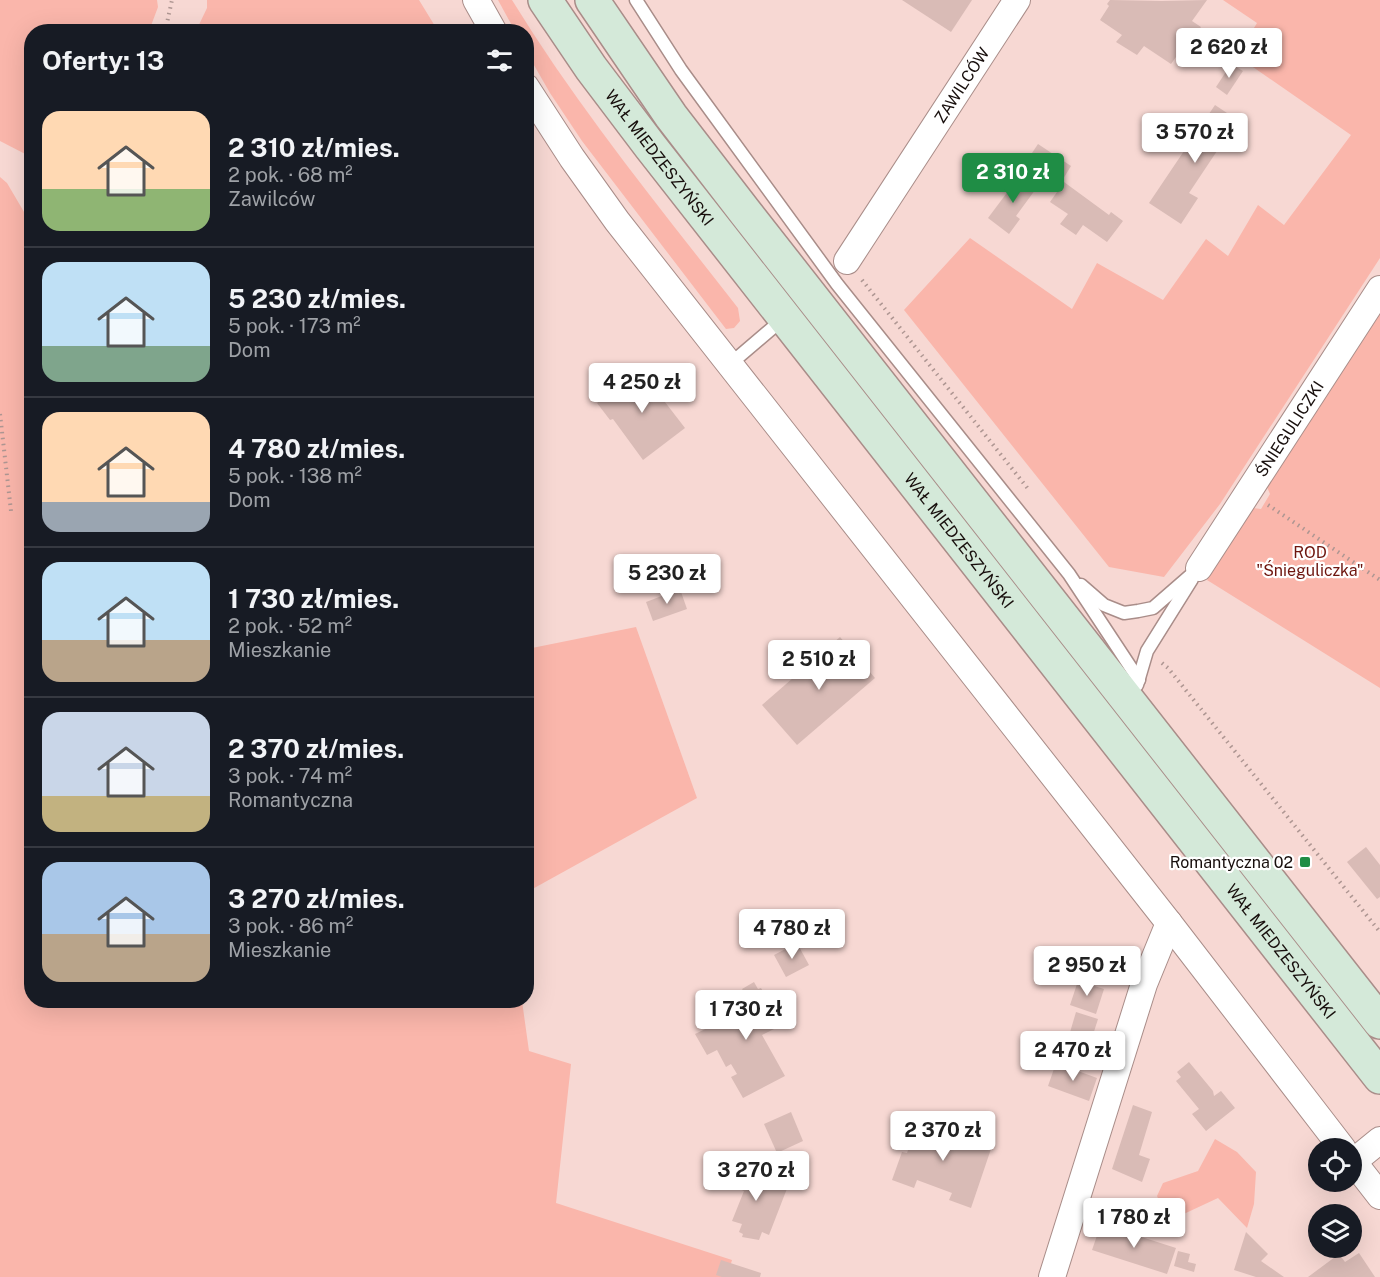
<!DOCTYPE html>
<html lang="pl">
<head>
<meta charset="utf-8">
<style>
	:root { --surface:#171b24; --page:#242831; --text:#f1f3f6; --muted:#9ea1a6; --line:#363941; --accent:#1f8d45 }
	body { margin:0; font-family:"Public Sans",sans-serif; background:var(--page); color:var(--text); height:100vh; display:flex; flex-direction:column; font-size:22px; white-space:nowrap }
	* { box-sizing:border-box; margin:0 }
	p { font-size:20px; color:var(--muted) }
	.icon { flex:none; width:33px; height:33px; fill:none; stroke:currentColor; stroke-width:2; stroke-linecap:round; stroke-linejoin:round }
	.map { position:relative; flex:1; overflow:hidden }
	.sheet { position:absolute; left:24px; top:24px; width:510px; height:984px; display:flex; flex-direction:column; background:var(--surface); border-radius:24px; box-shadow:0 6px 24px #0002 }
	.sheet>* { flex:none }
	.controls { position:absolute; left:1308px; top:1138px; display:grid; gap:12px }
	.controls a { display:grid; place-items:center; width:54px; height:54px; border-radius:50%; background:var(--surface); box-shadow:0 6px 24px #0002; font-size:30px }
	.price { position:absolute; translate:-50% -51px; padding:0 14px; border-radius:6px; background:#fff; color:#222; font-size:20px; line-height:39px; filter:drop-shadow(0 2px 3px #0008) }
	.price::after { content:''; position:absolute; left:50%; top:36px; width:18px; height:14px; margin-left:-9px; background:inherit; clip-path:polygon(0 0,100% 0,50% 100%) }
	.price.selected { background:var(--accent); color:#fff }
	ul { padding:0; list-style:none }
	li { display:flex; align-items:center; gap:18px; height:150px; padding:0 18px }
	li+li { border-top:2px solid var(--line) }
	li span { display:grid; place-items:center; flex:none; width:168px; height:120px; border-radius:18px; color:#555 }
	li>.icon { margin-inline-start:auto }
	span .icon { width:72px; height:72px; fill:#fffc; stroke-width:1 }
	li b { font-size:26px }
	h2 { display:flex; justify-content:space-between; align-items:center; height:72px; padding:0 18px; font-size:26px }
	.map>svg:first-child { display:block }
	.green { fill:#fab6ab }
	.building { fill:#d9bbb6 }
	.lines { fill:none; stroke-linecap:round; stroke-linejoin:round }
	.service-casing { stroke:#a98d89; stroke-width:15 }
	.minor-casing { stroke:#a98d89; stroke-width:28 }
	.secondary-casing { stroke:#a98d89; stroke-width:36 }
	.path { stroke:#ae9692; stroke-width:4; stroke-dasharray:1.5 4.5; stroke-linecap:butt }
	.service { stroke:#fff; stroke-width:12 }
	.minor { stroke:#fff; stroke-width:26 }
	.secondary { stroke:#d4e9d9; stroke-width:33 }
	.poi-dot { fill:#1f8d45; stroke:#fff; stroke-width:2 }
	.labels { text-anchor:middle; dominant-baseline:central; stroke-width:4.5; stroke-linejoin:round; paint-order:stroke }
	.street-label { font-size:16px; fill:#170e0c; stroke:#fff }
	.park-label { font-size:16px; fill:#6e160f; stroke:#fff }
	.poi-label { font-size:16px; fill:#170e0c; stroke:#fff; text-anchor:end }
</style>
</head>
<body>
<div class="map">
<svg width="1380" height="1277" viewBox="0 0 1380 1277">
	<rect width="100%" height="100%" fill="#f7d8d3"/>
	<g class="green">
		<polygon points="0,0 157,0 158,7 149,31 32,32 31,157 0,141"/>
		<polygon points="207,0 419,0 438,31 196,31 207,8"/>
		<path d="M498,0H512C579,109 660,208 738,308L740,321L734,328L726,329L582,141L550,93L527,53L526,32L515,31Z"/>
		<polygon points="1223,0 1380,0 1380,258 1220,504 1164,577 1109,567 904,310 970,238 1072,309 1097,263 1163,300 1206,239 1228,256 1258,205 1284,225 1351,135 1237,56 1257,23"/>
		<polygon points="0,177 7,183 27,217 32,268 32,1000 522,1001 529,1051 571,1064 556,1203 732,1260 727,1277 0,1277"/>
		<polygon points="1380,314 1380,688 1207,580 1253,508 1261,509 1270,494 1267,487"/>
		<polygon points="636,627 697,798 527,892 527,649"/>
		<polygon points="1215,1139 1237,1152 1256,1172 1254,1204 1247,1228 1218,1198 1173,1219 1163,1209 1157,1196 1163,1183 1198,1171"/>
	</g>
	<g class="building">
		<polygon points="902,0 972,0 951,32"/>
		<polygon points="1110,0 1162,1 1207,0 1192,21 1201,27 1194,37 1197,38 1182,61 1176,57 1171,64 1144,46 1137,55 1116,42 1122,35 1100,20 1109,6 1107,4"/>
		<polygon points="1231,64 1243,71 1227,95 1216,87"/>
		<polygon points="1215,105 1245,125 1232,144 1225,139 1189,193 1198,198 1181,224 1149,203"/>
		<polygon points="1038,144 1071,166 1060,184 1026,162"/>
		<polygon points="1021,174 1038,186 1016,216 1020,219 1009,234 988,218"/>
		<polygon points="1064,182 1109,215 1111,212 1123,221 1107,242 1083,225 1076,235 1060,224 1068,214 1050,202"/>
		<polygon points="645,368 662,390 658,393 685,428 643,460 613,419 610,420 597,403"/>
		<polygon points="680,589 687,609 653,621 646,602"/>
		<polygon points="840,637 875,678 797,745 762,705"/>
		<polygon points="1366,847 1380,865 1380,897 1377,899 1347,862"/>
		<polygon points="797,943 809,965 786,977 774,955"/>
		<polygon points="1078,981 1104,989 1096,1014 1070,1005"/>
		<polygon points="754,982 758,989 761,988 782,1025 762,1035 785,1076 743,1098 731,1077 737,1074 731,1064 726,1067 717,1050 707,1055 695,1034 726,1019 721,1008 746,995 742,989"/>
		<polygon points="1076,1012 1098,1019 1084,1063 1063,1056"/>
		<polygon points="1189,1062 1213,1091 1214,1096 1221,1091 1235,1108 1206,1131 1192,1114 1199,1109 1176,1081 1181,1077 1177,1072"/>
		<polygon points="1056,1063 1097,1078 1089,1101 1048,1086"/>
		<polygon points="1133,1105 1152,1112 1139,1155 1150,1159 1142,1182 1112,1169"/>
		<polygon points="791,1112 803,1141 777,1153 764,1124"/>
		<polygon points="913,1118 965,1138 992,1146 971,1208 949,1200 952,1193 917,1180 914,1188 892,1180 902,1152 907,1153 911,1141 906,1139"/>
		<polygon points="735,1165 788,1186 769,1235 762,1232 759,1240 742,1237 743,1234 739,1232 742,1224 732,1221 744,1191 727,1184"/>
		<polygon points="1101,1224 1176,1248 1167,1274 1092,1250"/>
		<polygon points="1246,1232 1268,1254 1261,1261 1284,1277 1256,1277 1234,1270"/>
		<polygon points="1178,1251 1190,1254 1188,1262 1196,1264 1194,1272 1174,1266"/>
		<polygon points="1359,1253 1375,1277 1308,1277 1339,1254 1345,1262"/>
		<polygon points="721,1260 761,1273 760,1277 722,1277 716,1275"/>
	</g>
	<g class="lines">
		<defs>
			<g id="service">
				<polyline points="636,0 681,70 837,284 1069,574 1139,680"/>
				<polyline points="729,365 783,319"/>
				<polyline points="1081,585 1104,605 1124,613 1138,611 1153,608 1199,568"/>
				<polyline points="1137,685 1147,651 1192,579"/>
			</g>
			<g id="minor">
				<polyline points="476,0 494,32"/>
				<polyline points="526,87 572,158 617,221 1169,923 1343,1149"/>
				<path id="s1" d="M847,261L1017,0"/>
				<path id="s2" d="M1199,568L1380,289"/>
				<polyline points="1352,1160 1380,1196"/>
				<polyline points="1353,1162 1380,1140"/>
				<polyline points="1052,1277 1144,984 1169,923"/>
			</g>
			<g id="secondary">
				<path id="s3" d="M545,0L591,68L650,146L1380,1077"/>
				<polyline points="592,0 671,116 745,212 1380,1022"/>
			</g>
		</defs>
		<use href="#service" class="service-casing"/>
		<use href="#minor" class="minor-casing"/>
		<use href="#secondary" class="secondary-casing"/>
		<g class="path">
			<polyline points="165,32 172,0"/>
			<polyline points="862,280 1029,490"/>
			<polyline points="0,414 11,511"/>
			<polyline points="1268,505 1380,580"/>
			<polyline points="1162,663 1168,668 1380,932"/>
		</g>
		<use href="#service" class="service"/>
		<use href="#minor" class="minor"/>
		<use href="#secondary" class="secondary"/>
	</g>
	<rect class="poi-dot" x="1299" y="856" width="12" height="12" rx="3"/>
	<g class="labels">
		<g class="street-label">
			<text stroke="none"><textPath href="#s1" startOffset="210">ZAWILCÓW</textPath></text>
			<text stroke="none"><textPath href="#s3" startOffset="195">WAŁ MIEDZESZYŃSKI</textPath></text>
			<text stroke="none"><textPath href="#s2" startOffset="166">ŚNIEGULICZKI</textPath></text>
			<text stroke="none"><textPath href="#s3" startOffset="681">WAŁ MIEDZESZYŃSKI</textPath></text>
			<text stroke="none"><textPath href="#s3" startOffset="1203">WAŁ MIEDZESZYŃSKI</textPath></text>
		</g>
		<g class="park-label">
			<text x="1310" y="552">ROD<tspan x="1310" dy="18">"Śnieguliczka"</tspan></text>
		</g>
		<g class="poi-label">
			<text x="1293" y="862">Romantyczna 02</text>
		</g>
	</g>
</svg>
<div class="controls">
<a><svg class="icon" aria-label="locate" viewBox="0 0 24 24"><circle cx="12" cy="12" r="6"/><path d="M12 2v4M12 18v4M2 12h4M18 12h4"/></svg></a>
<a><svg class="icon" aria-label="layers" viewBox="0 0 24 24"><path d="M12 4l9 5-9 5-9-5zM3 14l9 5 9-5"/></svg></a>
</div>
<b class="price" style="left:1229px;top:79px">2 620 zł</b>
<b class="price" style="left:1195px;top:164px">3 570 zł</b>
<b class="price selected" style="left:1013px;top:204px">2 310 zł</b>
<b class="price" style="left:642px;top:414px">4 250 zł</b>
<b class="price" style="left:667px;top:605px">5 230 zł</b>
<b class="price" style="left:819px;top:691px">2 510 zł</b>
<b class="price" style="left:792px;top:960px">4 780 zł</b>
<b class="price" style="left:1087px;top:997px">2 950 zł</b>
<b class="price" style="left:746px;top:1041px">1 730 zł</b>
<b class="price" style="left:1073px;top:1082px">2 470 zł</b>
<b class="price" style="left:943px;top:1162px">2 370 zł</b>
<b class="price" style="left:756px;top:1202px">3 270 zł</b>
<b class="price" style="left:1134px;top:1249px">1 780 zł</b>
<section class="sheet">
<h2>Oferty: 13<svg class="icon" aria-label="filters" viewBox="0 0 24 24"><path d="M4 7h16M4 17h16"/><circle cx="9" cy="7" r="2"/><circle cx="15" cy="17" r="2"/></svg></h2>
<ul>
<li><span style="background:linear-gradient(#ffd9b3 65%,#8fb573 0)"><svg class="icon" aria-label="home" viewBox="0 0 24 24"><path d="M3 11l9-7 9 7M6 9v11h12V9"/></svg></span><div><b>2 310 zł/mies.</b><p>2 pok. · 68 m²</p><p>Zawilców</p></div></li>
<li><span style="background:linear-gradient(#bfe0f5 70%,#7fa58c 0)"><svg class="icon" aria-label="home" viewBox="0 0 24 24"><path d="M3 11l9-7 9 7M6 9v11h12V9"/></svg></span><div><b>5 230 zł/mies.</b><p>5 pok. · 173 m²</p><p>Dom</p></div></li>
<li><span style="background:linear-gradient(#ffd9b3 75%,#9aa5b1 0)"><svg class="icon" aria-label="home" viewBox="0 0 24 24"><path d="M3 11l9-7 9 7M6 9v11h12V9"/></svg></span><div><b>4 780 zł/mies.</b><p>5 pok. · 138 m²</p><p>Dom</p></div></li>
<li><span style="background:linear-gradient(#bfe0f5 65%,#b9a48a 0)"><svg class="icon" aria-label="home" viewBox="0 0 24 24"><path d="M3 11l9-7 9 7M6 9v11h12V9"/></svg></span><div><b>1 730 zł/mies.</b><p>2 pok. · 52 m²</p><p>Mieszkanie</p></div></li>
<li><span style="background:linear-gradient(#c9d6e8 70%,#c2b280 0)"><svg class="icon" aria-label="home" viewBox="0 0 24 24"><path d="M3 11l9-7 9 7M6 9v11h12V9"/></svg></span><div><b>2 370 zł/mies.</b><p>3 pok. · 74 m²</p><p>Romantyczna</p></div></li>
<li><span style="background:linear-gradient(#a9c7e8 60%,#b9a48a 0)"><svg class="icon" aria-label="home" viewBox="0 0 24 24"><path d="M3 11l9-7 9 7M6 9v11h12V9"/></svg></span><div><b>3 270 zł/mies.</b><p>3 pok. · 86 m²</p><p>Mieszkanie</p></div></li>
</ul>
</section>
</div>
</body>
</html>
